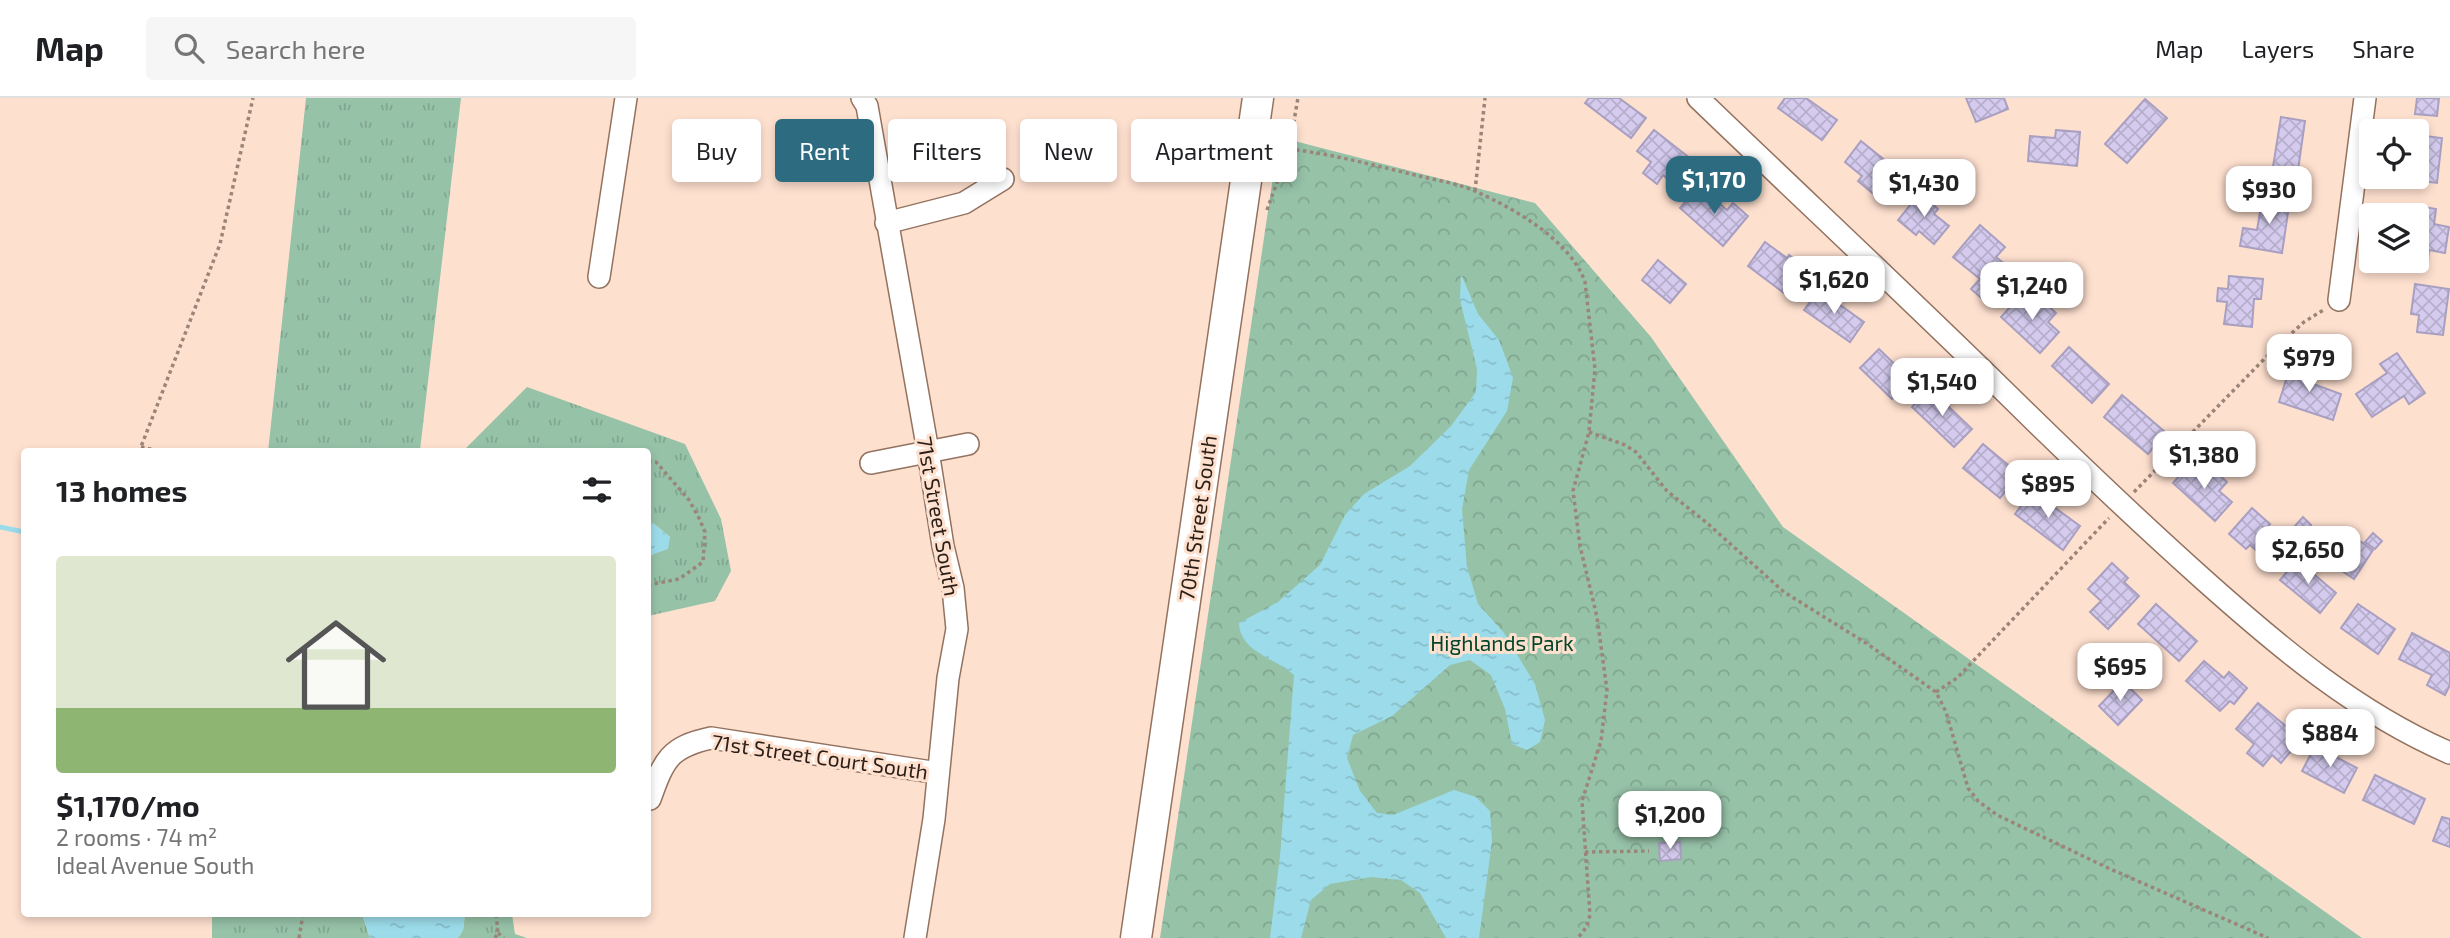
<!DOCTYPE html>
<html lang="en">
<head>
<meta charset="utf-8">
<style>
	:root { --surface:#fff; --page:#f6f6f6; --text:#202124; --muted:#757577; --line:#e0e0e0; --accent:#2c6b80 }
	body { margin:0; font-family:"Exo 2",sans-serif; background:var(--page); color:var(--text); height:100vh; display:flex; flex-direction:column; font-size:26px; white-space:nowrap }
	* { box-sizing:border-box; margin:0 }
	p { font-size:23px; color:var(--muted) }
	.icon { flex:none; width:38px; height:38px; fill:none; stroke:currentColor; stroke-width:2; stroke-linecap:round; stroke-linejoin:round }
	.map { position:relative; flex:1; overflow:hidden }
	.details { position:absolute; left:21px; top:350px; width:630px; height:469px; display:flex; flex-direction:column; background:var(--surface); border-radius:7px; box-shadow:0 4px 10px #0003 }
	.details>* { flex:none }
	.guide { position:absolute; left:672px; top:21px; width:665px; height:63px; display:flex; gap:14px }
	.controls { position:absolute; left:2359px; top:21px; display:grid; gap:14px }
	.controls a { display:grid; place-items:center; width:70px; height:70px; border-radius:7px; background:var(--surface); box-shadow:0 4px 10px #0003; font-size:35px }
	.price { position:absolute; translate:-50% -60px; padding:0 16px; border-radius:14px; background:#fff; color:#222; font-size:23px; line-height:46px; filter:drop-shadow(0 2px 4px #0008) }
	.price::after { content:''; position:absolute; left:50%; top:42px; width:21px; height:16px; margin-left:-10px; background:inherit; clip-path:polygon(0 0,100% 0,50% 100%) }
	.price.current { background:var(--accent); color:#fff }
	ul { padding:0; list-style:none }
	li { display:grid; align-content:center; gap:14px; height:371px; padding:0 35px }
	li+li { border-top:2px solid var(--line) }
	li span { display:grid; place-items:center; height:217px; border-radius:7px; color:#555 }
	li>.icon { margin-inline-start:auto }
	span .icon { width:126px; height:126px; fill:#fffc; stroke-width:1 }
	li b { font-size:30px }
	h2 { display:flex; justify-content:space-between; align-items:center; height:84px; padding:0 35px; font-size:30px }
	.pill { padding:0 24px; border-radius:7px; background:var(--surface); box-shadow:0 4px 10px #0003; font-size:24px; line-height:63px }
	.pill.current { background:var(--accent); color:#fff }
	header { display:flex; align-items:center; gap:42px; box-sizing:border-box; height:98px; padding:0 35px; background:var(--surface); border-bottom:2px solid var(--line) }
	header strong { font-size:33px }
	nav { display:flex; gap:38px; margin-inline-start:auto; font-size:24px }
	.search { width:490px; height:63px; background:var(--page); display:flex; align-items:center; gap:18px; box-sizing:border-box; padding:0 24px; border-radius:7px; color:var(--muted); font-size:26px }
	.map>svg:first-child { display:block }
	.grass { fill:url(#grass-tufts) }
	.park { fill:url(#park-crowns) }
	.water { fill:url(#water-ripples) }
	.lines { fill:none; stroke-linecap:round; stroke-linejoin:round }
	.stream { stroke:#9cdcea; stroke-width:5 }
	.building { fill:url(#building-cross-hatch); stroke:#a89fc1; stroke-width:2 }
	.minor-casing { stroke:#93725f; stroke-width:24 }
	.secondary-casing { stroke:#93725f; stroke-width:33 }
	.path { stroke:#9b8578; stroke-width:3.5; stroke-dasharray:3.5 3.5; stroke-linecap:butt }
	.minor { stroke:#fff; stroke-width:21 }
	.secondary { stroke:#fff; stroke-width:30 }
	.labels { text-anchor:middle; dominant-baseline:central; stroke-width:6; stroke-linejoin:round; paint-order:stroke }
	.street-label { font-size:21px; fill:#2b1e16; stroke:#fee0cf }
	.park-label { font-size:21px; fill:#014429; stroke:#fee0cf }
</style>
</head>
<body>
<header>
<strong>Map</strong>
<div class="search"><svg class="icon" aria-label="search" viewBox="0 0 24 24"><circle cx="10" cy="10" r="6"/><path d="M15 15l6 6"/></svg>Search here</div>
<nav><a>Map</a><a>Layers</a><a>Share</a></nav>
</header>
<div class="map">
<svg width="2450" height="840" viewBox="0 0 2450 840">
	<defs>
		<pattern id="grass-tufts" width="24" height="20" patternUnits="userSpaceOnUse" patternTransform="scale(1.75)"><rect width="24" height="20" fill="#96c2a8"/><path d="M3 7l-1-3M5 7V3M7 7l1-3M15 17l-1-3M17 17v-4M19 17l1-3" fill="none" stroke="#81a690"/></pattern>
		<pattern id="park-crowns" width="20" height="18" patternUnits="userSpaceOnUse" patternTransform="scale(1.75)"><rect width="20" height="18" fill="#96c2a8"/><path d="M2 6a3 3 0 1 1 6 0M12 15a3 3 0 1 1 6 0" fill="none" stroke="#81a690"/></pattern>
		<pattern id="water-ripples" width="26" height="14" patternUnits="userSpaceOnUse" patternTransform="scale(1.75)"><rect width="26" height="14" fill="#9cdcea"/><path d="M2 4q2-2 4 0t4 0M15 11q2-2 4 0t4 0" fill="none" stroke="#87bcc8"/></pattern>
		<pattern id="building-cross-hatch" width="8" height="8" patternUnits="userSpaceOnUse" patternTransform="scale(1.75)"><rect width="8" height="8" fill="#d4cbee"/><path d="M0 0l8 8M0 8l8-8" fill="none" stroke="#b6aecb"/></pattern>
	</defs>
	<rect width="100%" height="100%" fill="#fee0cf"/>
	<g class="grass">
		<polygon points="306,0 461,0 420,352 465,351 527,289 685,346 721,421 731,473 715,503 648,518 648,458 652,457 670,439 648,421 648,354 268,354"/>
		<polygon points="212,816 362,816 370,840 212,840"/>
		<polygon points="465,816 512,816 515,836 527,840 458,840 463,832"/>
	</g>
	<polygon class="park" points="1279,39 1535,105 1651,239 1783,429 2362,840 1160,840"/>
	<g class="water">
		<path d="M1461,176L1478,216L1499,242L1513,280L1507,313L1469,372L1462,411L1467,469L1478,506L1504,535L1535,586L1545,622L1540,644L1527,652L1512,646L1505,611L1491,577L1470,562L1450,567L1392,618L1353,637L1347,660L1360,693L1377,715L1393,717L1454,692L1476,699L1490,713L1492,743L1479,840H1446L1420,795L1401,782L1371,779L1330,786L1311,802L1301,840H1270L1280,758L1294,577C1275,560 1240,554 1239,525L1278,504L1320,467L1345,417L1364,396L1410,368L1451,328L1476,294L1477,271L1460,202Z"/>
		<polygon points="648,421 670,439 668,451 648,458"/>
		<polygon points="362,816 465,816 463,832 458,840 370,840"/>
	</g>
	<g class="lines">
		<polyline class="stream" points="0,429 24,434"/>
	</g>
	<g class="building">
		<polygon points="1589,0 1619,0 1646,20 1631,40 1585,5"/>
		<polygon points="1785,0 1806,0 1837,22 1822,42 1778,10"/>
		<polygon points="1966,0 2004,0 2008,11 1976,24"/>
		<polygon points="2417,0 2439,0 2437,18 2415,16"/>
		<polygon points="2145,1 2167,20 2127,65 2105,46"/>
		<polygon points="2281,19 2305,23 2297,79 2272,75"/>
		<polygon points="1654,32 1696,65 1677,89 1663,77 1657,86 1643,75 1651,64 1637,53"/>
		<polygon points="2056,32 2080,34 2077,68 2028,63 2030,38 2055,40"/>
		<polygon points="2417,37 2442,40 2437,85 2405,81 2405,79 2417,79"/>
		<polygon points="1861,43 1897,72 1876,98 1858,83 1862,78 1845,64"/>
		<polygon points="1699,88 1727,112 1733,105 1748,118 1723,148 1680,110"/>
		<polygon points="1920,95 1938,111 1934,116 1949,128 1934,146 1919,133 1916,137 1898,122"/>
		<polygon points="2263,97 2290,101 2282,155 2240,148 2243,130 2257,132"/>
		<polygon points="2408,106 2436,111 2434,126 2449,129 2445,155 2429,152 2428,163 2417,161 2417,117 2407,117"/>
		<polygon points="1980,127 2005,149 1996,159 2013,173 1987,205 1971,191 1980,181 1953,159"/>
		<polygon points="1765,144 1787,160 1789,157 1804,168 1784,195 1748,168"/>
		<polygon points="1658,162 1686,186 1670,205 1642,182"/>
		<polygon points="2229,178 2263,181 2261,201 2254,201 2252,229 2224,226 2227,204 2217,203 2218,190 2228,191"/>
		<polygon points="2415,186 2449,191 2443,237 2417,234 2419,217 2411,216"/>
		<polygon points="1819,192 1864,224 1850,244 1804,212"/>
		<polygon points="2022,196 2036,210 2042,202 2056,215 2048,224 2059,234 2040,255 2001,219"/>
		<polygon points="2069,249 2109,286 2092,305 2052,268"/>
		<polygon points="1879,251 1911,282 1892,301 1860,270"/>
		<polygon points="2397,255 2425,295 2409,306 2404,298 2372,319 2356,296 2387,275 2380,266"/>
		<polygon points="2291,266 2311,273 2308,284 2341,296 2333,322 2279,304"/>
		<polygon points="1929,290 1972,331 1954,349 1912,309"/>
		<polygon points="2122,297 2165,334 2148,356 2104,319"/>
		<polygon points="1983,346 2019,376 2000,400 1963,370"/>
		<polygon points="2191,365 2210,381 2216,374 2227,384 2219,393 2232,404 2215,423 2173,385"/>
		<polygon points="2032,393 2080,428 2063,452 2015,416"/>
		<polygon points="2252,410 2270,426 2266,431 2284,447 2269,464 2250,447 2246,451 2229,436"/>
		<polygon points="2303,419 2311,427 2303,436 2295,428"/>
		<polygon points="2373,435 2382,443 2375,451 2365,444"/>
		<polygon points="2351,437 2373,452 2354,481 2332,466"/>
		<polygon points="2297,462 2336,495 2320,515 2280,482"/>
		<polygon points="2112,465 2128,480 2124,484 2139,498 2108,531 2090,514 2101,503 2088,491"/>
		<polygon points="2156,506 2197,543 2179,563 2138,526"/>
		<polygon points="2358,506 2395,531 2378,556 2341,530"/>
		<polygon points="2412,535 2450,555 2450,587 2445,597 2427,587 2432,577 2399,561"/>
		<polygon points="2204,563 2224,580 2229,574 2247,590 2234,606 2230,603 2220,613 2186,583"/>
		<polygon points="2123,583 2142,602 2118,627 2099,608"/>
		<polygon points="2258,605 2287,629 2292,624 2306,635 2281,665 2272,657 2263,668 2247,655 2254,646 2236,631"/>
		<polygon points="2315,648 2357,670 2344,695 2302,673"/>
		<polygon points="2375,677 2425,701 2414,726 2363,702"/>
		<polygon points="2442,719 2450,721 2450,749 2433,743"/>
		<polygon points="1680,744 1681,761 1660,763 1659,745"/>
	</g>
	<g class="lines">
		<defs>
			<g id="minor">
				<polyline points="862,0 867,8 928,353 943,448 953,490 957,531 948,580 934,721 915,840"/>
				<path d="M1698,0C1801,99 1906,197 2008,297C2072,360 2137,422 2204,482C2279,549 2357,615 2450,655"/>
				<polyline points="886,125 964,105 1003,81"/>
				<polyline points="599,179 626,0"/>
				<polyline points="2339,202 2365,0"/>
				<polyline points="871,365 968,346"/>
				<path d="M650,701C664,662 669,649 711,640L938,675"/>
			</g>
			<polyline id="secondary" points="1136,840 1258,0"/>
		</defs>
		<use href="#minor" class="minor-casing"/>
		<use href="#secondary" class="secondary-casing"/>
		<g class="path">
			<path d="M1289,51C1332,56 1373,67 1415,77C1435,82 1458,85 1477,94C1515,111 1571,143 1585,184L1595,271L1589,334L1573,393L1580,448L1597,519L1607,592L1601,643L1582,703L1590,817L1587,828L1578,840"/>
			<polyline points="1475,93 1485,0"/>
			<polyline points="1267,112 1289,51 1298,0"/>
			<polyline points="1589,334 1625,347 1636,354 1667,393 1707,425 1784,494 1866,545 1936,594 1946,614 1968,690 1978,703 1997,717 2108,770 2268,840"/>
			<polyline points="141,349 164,354"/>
			<polyline points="139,354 220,146 253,0"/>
			<polyline points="648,363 656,364 689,402 699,420 705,434 703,464 679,481 648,487"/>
			<polyline points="2134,394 2273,252 2304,224 2325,211"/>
			<polyline points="1936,594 1957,580 2109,420"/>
			<polyline points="1585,754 1649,753"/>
			<polyline points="498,835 504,840"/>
			<polyline points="299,840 303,816"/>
			<polyline points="495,840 498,835 496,816"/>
		</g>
		<use href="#minor" class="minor"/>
		<use href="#secondary" class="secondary"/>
	</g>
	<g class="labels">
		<g class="street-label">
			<text transform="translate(939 418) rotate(80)">71st Street South</text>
			<text transform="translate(1197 420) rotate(-82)">70th Street South</text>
			<text transform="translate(820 658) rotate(8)">71st Street Court South</text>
		</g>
		<g class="park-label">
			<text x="1502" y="544">Highlands Park</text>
		</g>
	</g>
</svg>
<div class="controls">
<a><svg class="icon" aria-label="locate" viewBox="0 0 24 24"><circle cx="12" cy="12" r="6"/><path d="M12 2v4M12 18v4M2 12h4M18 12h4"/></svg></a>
<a><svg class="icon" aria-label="layers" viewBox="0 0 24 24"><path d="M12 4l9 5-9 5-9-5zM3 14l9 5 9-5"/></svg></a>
</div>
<b class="price current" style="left:1714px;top:118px">$1,170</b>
<b class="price" style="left:1924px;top:121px">$1,430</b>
<b class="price" style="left:2269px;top:128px">$930</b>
<b class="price" style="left:1834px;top:218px">$1,620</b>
<b class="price" style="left:2032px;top:224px">$1,240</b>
<b class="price" style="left:2309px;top:296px">$979</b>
<b class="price" style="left:1942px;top:320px">$1,540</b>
<b class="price" style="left:2204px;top:393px">$1,380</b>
<b class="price" style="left:2048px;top:422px">$895</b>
<b class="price" style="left:2308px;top:488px">$2,650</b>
<b class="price" style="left:2120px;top:605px">$695</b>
<b class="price" style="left:2330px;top:671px">$884</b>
<b class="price" style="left:1670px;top:753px">$1,200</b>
<div class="guide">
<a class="pill">Buy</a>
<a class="pill current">Rent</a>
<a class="pill">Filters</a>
<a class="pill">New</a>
<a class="pill">Apartment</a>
</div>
<section class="details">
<h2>13 homes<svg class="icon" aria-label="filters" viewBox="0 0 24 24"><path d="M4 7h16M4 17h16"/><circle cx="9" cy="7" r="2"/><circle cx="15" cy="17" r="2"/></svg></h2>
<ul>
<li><span style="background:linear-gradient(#dfe7d0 70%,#8fb573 0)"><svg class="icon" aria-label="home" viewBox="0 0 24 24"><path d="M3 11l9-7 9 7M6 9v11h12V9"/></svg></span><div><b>$1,170/mo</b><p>2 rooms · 74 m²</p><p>Ideal Avenue South</p></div></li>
</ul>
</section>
</div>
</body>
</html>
